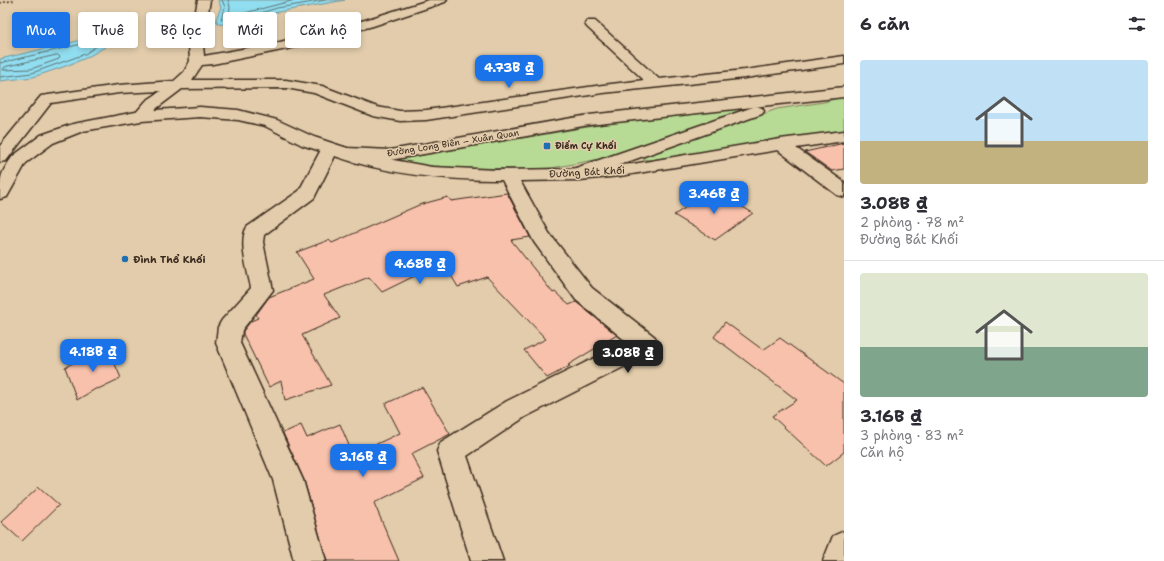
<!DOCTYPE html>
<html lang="vi">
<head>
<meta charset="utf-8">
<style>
	:root { --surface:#fff; --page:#f2f2f3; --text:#2b2b33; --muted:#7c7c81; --line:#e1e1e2; --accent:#1a73e8 }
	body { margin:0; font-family:"Shantell Sans",sans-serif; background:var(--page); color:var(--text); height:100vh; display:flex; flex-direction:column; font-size:15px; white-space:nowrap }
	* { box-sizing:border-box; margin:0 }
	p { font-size:13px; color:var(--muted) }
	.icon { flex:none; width:22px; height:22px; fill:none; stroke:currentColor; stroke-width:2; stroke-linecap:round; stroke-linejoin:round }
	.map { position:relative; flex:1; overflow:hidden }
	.drawer { display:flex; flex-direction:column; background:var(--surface); width:320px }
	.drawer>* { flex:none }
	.guide { position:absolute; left:12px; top:12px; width:380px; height:36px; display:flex; gap:8px }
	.price { position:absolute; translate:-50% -34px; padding:0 9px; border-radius:8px; background:var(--accent); color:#fff; font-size:13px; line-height:26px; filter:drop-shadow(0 1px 2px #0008) }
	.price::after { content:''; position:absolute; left:50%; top:24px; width:12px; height:9px; margin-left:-6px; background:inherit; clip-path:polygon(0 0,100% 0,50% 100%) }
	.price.on { background:#222; color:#fff }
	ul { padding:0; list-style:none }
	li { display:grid; align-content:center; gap:8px; height:212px; padding:0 16px }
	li+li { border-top:1px solid var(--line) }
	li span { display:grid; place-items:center; height:124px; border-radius:4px; color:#555 }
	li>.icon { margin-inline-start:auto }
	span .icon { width:72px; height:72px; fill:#fffc; stroke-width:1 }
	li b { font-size:17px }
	h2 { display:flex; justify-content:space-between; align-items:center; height:48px; padding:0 16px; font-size:17px }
	.tag { padding:0 14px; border-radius:4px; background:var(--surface); box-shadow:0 2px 6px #0003; font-size:14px; line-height:36px }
	.tag.on { background:var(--accent); color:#fff }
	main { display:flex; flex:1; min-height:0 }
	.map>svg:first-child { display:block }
	.green { fill:#b7da94; stroke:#798259 }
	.water { fill:#91def1; stroke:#6f969d }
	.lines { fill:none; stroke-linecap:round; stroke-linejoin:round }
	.shore { stroke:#5d7272; stroke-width:1 }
	.building { fill:#f8c1ac; stroke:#3b2a1e }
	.minor-casing { stroke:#3b2a1e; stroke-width:3 }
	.major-casing { stroke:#3b2a1e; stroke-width:3 }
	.path { stroke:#3b2a1e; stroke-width:1.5; stroke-dasharray:2 2; stroke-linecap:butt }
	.minor { fill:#e2ccab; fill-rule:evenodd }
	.major { fill:#e2ccab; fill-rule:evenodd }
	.poi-dot { fill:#1f6fb2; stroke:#e2ccab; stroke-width:1.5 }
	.labels { text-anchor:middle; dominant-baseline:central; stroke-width:3; stroke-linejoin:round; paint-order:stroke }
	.far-street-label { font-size:9px; fill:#3b2a1e; stroke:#e2ccab }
	.far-poi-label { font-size:9px; font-weight:bold; fill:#3b2a1e; stroke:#e2ccab; text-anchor:start }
	.street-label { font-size:10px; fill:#3b2a1e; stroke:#e2ccab }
	.poi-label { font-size:10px; font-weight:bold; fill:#3b2a1e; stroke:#e2ccab; text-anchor:start }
</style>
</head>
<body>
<main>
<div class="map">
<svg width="844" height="561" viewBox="0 0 844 561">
	<rect width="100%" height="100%" fill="#e2ccab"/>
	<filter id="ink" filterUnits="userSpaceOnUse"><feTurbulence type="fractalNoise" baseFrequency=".025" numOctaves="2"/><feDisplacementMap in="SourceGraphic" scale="8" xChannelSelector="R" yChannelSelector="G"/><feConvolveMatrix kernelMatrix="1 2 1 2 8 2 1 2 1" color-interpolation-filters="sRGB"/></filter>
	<g filter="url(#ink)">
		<g class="green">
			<polygon points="844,96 844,132 649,160 643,159 645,156 777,109 824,102"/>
			<polygon points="751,107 600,159 552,168 532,169 463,168 420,165 394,160 605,124"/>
		</g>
		<g class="water">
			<polygon points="218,0 345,0 278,12 235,25 218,24 216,19 221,7"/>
			<polygon points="103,37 111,39 105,47 86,58 63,67 33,77 0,81 0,59 86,39"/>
		</g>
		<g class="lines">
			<g class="shore">
				<polyline points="222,0 225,7 221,19 234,21 277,8 326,0"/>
				<polyline points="228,0 230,7 229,14 233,16 295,0"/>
				<polygon points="58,55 60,57 59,59 31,69 3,70 5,67"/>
				<polyline points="0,63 86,43 99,41 101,43 85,54 32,73 0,77"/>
			</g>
		</g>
		<g class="building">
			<polygon points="844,143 844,169 832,171 805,152"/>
			<polygon points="713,190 753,213 715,240 674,215"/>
			<polygon points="507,193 530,237 511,240 553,293 555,292 569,305 576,302 617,335 568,365 570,366 547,378 524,350 546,339 487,277 458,287 443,262 382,292 369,277 324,295 340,318 302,335 331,385 285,400 281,381 269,387 243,334 243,331 251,321 258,318 256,315 269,297 314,279 297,252 329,240 332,243 419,205 448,197 451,201"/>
			<polygon points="725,322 763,350 780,338 844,384 844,452 826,466 772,416 797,400 714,337"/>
			<polygon points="107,346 121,378 98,389 97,388 77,400 65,367"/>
			<polygon points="422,387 450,434 411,454 424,478 374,503 399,561 327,561 304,480 283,433 301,425 307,438 340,424 353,455 400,433 385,404"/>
			<polygon points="39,487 59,505 22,541 1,522"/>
		</g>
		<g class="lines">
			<defs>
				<g id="minor">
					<polygon points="198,0 210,0 203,45 204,56 280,42 365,20 429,0 447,0 445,2 373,26 287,49 213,64 202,65 192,80 286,80 322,86 377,107 400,111 426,110 603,85 644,80 587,27 585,24 587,21 595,21 659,79 745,70 844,56 844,64 745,78 603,93 426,120 400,121 373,116 314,93 286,88 182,89 157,108 147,119 141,121 135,119 133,116 146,101 161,91 119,93 51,103 6,161 0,162 0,146 41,96 119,85 174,81 184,72 190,61 189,45"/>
					<path d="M844,131V141L796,148L844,182V197L837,195L778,150L620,176L580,180L520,181L549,233L592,288L655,337L658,344L655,351L525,417L467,456L503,561H471L437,451L441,442L507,401L627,342L576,300L534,242L502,180C445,180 389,175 335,156L314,198L264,235L263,242L273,290L242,330L240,343L303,480L326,561H294L273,480L216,343L218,327L222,320L251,288C248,272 238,241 247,227L299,191L324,144L330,143L377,157L432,167L496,170L566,169L633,164L780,139Z"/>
					<polygon points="844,531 844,561 823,561 833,536"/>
				</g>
				<g id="major">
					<path d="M844,87V97L589,125L390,160L339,157L302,145L265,126L238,120L200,117L141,121L83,131L53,143L26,163L7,197L0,199C0,177 0,174 13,156L41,135L73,124L141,111L200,107L238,110L277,120L314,137L347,148L390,150L589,115Z"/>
					<polygon points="756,106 762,108 764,111 762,114 582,178 576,179 570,178 567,174 570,170"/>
				</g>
			</defs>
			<use href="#minor" class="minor-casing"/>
			<use href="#major" class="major-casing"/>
			<polyline class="path" points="0,3 15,0"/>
			<use href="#minor" class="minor"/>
			<use href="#major" class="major"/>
		</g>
	</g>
	<g class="poi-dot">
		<rect x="543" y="142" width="8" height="8" rx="2"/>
		<circle cx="125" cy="259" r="4"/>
	</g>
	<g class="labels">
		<g class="far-street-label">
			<text transform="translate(453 143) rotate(-9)">Đường Long Biên – Xuân Quan</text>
		</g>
		<g class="far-poi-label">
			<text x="555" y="146">Điếm Cự Khối</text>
		</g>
		<g class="street-label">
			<text transform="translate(587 172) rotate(-3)">Đường Bát Khối</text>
		</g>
		<g class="poi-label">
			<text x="133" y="259">Đình Thổ Khối</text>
		</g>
	</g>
</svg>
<b class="price" style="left:509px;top:89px">4.73B ₫</b>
<b class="price" style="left:714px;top:215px">3.46B ₫</b>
<b class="price" style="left:420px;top:285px">4.68B ₫</b>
<b class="price" style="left:93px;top:373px">4.18B ₫</b>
<b class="price on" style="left:628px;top:374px">3.08B ₫</b>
<b class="price" style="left:363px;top:478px">3.16B ₫</b>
<div class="guide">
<a class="tag on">Mua</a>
<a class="tag">Thuê</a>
<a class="tag">Bộ lọc</a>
<a class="tag">Mới</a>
<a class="tag">Căn hộ</a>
</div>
</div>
<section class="drawer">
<h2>6 căn<svg class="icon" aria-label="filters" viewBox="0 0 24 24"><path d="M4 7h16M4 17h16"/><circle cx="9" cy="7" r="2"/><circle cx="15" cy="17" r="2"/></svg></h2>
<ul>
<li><span style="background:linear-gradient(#bfe0f5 65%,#c2b280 0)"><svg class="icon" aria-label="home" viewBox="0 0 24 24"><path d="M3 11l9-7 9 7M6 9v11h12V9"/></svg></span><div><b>3.08B ₫</b><p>2 phòng · 78 m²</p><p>Đường Bát Khối</p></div></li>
<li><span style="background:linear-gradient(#dfe7d0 60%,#7fa58c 0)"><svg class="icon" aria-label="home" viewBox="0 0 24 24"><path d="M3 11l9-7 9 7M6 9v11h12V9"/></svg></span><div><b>3.16B ₫</b><p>3 phòng · 83 m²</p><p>Căn hộ</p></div></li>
</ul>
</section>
</main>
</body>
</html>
